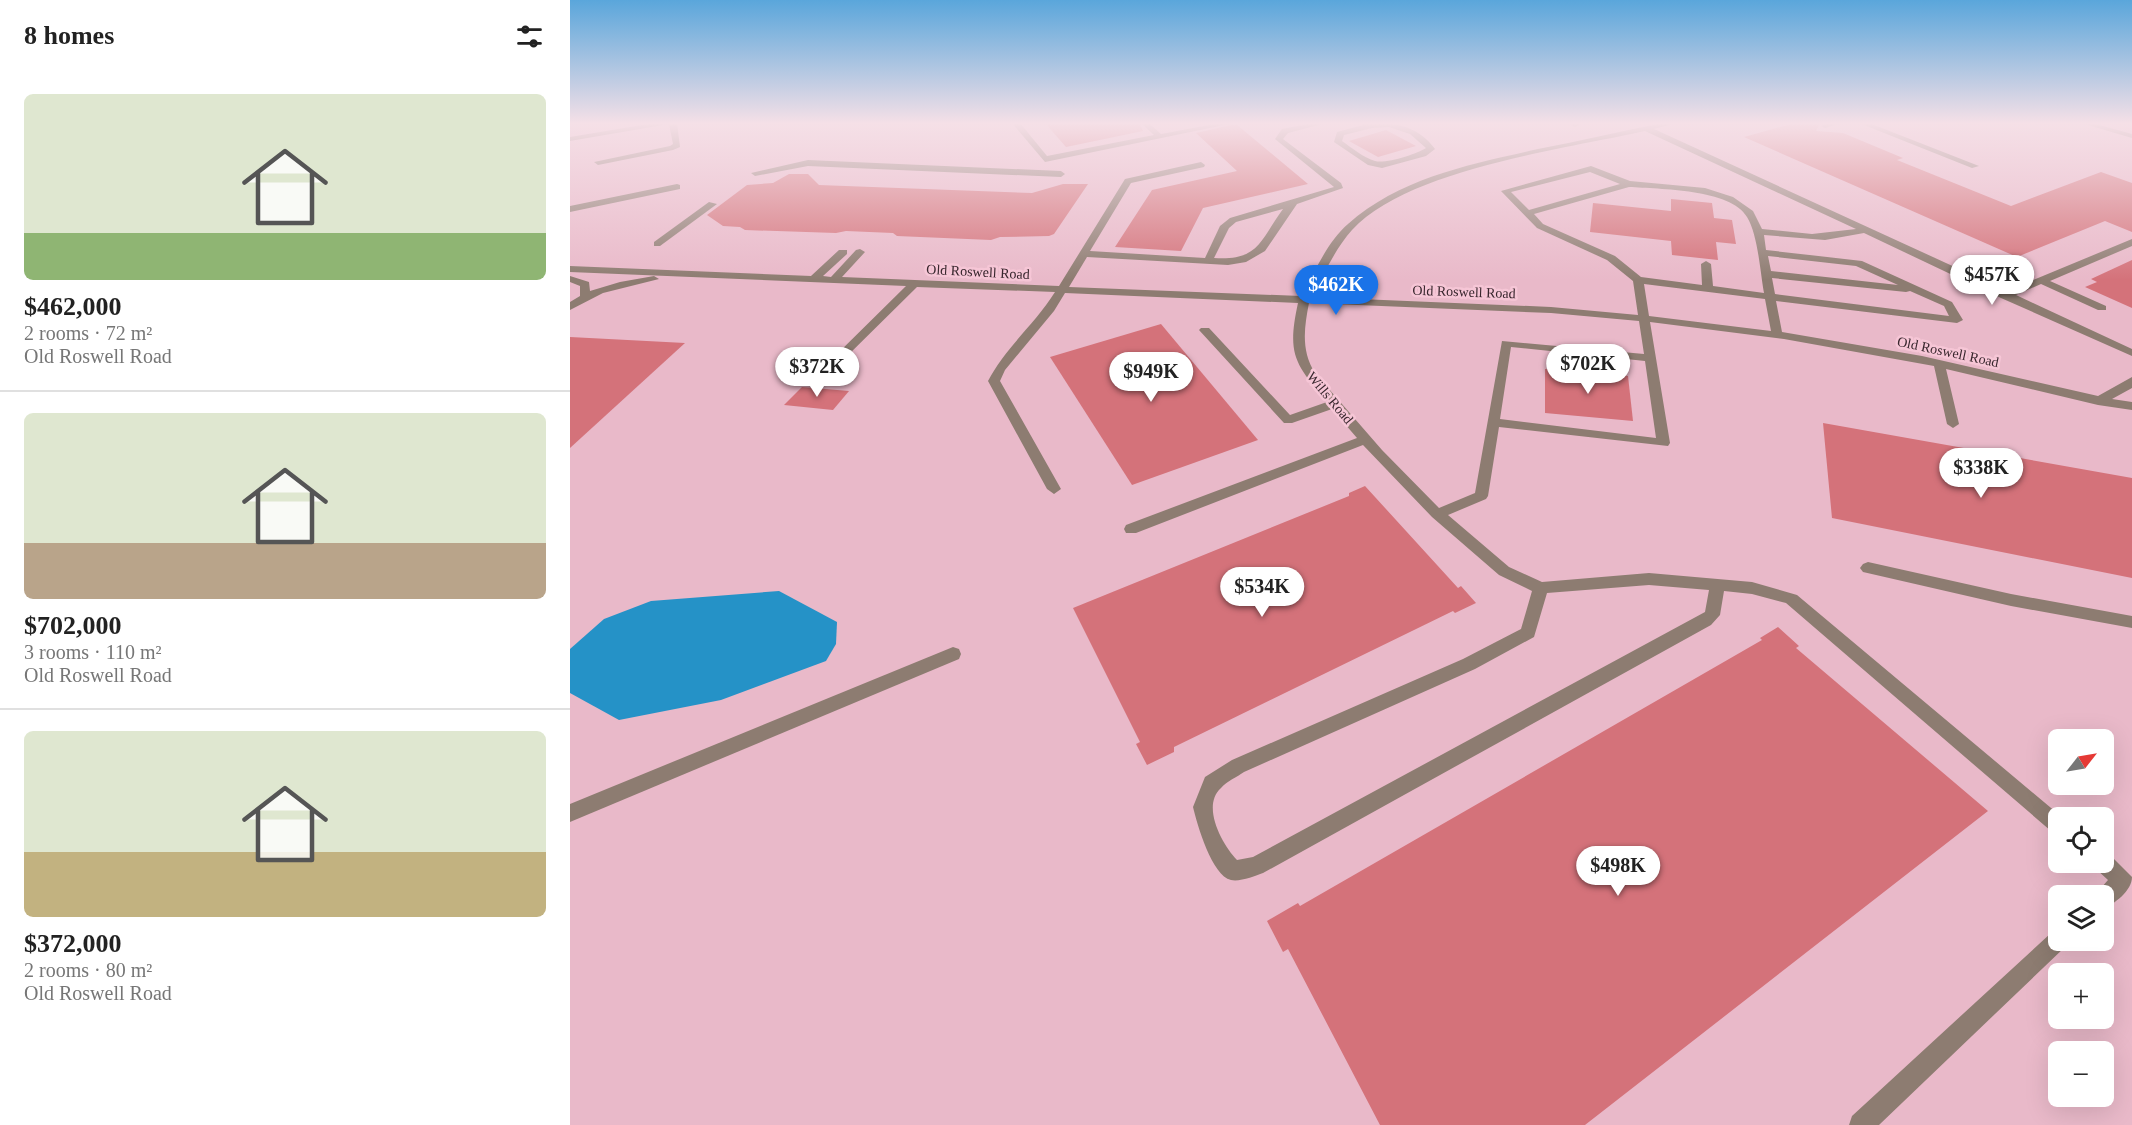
<!DOCTYPE html>
<html lang="en">
<head>
<meta charset="utf-8">
<style>
	:root { --surface:#fff; --page:#f6f6f6; --text:#222; --muted:#767676; --line:#e0e0e0; --accent:#1a73e8 }
	body { margin:0; font-family:"Times New Roman",serif; background:var(--page); color:var(--text); height:100vh; display:flex; flex-direction:column; font-size:22px; white-space:nowrap }
	* { box-sizing:border-box; margin:0 }
	p { font-size:20px; color:var(--muted) }
	.icon { flex:none; width:33px; height:33px; fill:none; stroke:currentColor; stroke-width:2; stroke-linecap:round; stroke-linejoin:round }
	.map { position:relative; flex:1; overflow:hidden }
	.panel { display:flex; flex-direction:column; background:var(--surface); width:570px }
	.panel>* { flex:none }
	.needle { width:39px; rotate:59deg }
	.tools { position:absolute; left:1478px; top:729px; display:grid; gap:12px }
	.tools a { display:grid; place-items:center; width:66px; height:66px; border-radius:9px; background:var(--surface); box-shadow:0 6px 24px #0002; font-size:30px }
	.price { position:absolute; translate:-50% -51px; padding:0 14px; border-radius:21px; background:#fff; color:#222; font-size:20px; line-height:39px; filter:drop-shadow(0 2px 3px #0008) }
	.price::after { content:''; position:absolute; left:50%; top:36px; width:18px; height:14px; margin-left:-9px; background:inherit; clip-path:polygon(0 0,100% 0,50% 100%) }
	.price.selected { background:var(--accent); color:#fff }
	ul { padding:0; list-style:none }
	li { display:grid; align-content:center; gap:12px; height:318px; padding:0 24px }
	li+li { border-top:2px solid var(--line) }
	li span { display:grid; place-items:center; height:186px; border-radius:9px; color:#555 }
	li>.icon { margin-inline-start:auto }
	span .icon { width:108px; height:108px; fill:#fffc; stroke-width:1 }
	li b { font-size:26px }
	h2 { display:flex; justify-content:space-between; align-items:center; height:72px; padding:0 24px; font-size:26px }
	main { display:flex; flex:1; min-height:0 }
	.map>svg:first-child { display:block }
	.water { fill:#2592c7 }
	.building { fill:#d4727a }
	.lines { fill:none; stroke-linecap:round; stroke-linejoin:round }
	.minor { fill:#8d7c71; fill-rule:evenodd }
	.labels { text-anchor:middle; dominant-baseline:central; stroke-width:5; stroke-linejoin:round; paint-order:stroke }
	.far-street-label { font-size:14px; fill:#38262d; stroke:#f6c6d6 }
</style>
</head>
<body>
<main>
<section class="panel">
<h2>8 homes<svg class="icon" aria-label="filters" viewBox="0 0 24 24"><path d="M4 7h16M4 17h16"/><circle cx="9" cy="7" r="2"/><circle cx="15" cy="17" r="2"/></svg></h2>
<ul>
<li><span style="background:linear-gradient(#dfe7d0 75%,#8fb573 0)"><svg class="icon" aria-label="home" viewBox="0 0 24 24"><path d="M3 11l9-7 9 7M6 9v11h12V9"/></svg></span><div><b>$462,000</b><p>2 rooms · 72 m²</p><p>Old Roswell Road</p></div></li>
<li><span style="background:linear-gradient(#dfe7d0 70%,#b9a48a 0)"><svg class="icon" aria-label="home" viewBox="0 0 24 24"><path d="M3 11l9-7 9 7M6 9v11h12V9"/></svg></span><div><b>$702,000</b><p>3 rooms · 110 m²</p><p>Old Roswell Road</p></div></li>
<li><span style="background:linear-gradient(#dfe7d0 65%,#c2b280 0)"><svg class="icon" aria-label="home" viewBox="0 0 24 24"><path d="M3 11l9-7 9 7M6 9v11h12V9"/></svg></span><div><b>$372,000</b><p>2 rooms · 80 m²</p><p>Old Roswell Road</p></div></li>
</ul>
</section>
<div class="map">
<svg width="1562" height="1125" viewBox="0 0 1562 1125">
	<rect width="100%" height="100%" fill="#e9b9c9"/>
	<polygon class="water" points="209,591 267,622 266,644 256,661 151,700 49,720 0,693 0,649 34,619 81,601"/>
	<g class="building">
		<polygon points="475,123 569,123 573,131 496,147"/>
		<polygon points="1225,123 1250,123 1246,131 1273,133 1333,158 1327,160 1441,206 1531,172 1562,183 1562,232 1535,221 1447,257 1174,137"/>
		<polygon points="666,124 738,184 633,208 611,251 545,247 582,190 667,171 626,133"/>
		<polygon points="816,130 846,146 808,157 779,141"/>
		<polygon points="219,174 238,174 249,185 462,193 493,184 518,184 484,234 479,236 430,237 421,240 327,236 323,233 276,231 266,233 175,230 170,227 153,226 137,215 177,185 203,183"/>
		<polygon points="1101,199 1142,203 1144,218 1162,220 1166,244 1146,242 1148,260 1102,255 1101,241 1020,232 1023,203 1101,211"/>
		<polygon points="1562,260 1562,308 1515,287 1527,282 1521,279"/>
		<polygon points="591,324 688,440 562,485 480,357"/>
		<polygon points="0,337 115,343 0,448"/>
		<polygon points="975,369 1058,376 1063,421 975,413"/>
		<polygon points="232,387 279,391 263,410 214,405"/>
		<polygon points="1253,423 1562,478 1562,578 1262,518"/>
		<polygon points="795,486 888,588 891,586 906,603 885,613 883,611 604,747 604,752 577,765 566,744 570,742 503,608 779,496 779,493"/>
		<polygon points="1208,627 1229,646 1226,648 1418,811 1015,1125 810,1125 718,949 713,952 697,921 728,903 730,906 1192,640 1190,638"/>
	</g>
	<g class="lines">
		<g class="minor">
			<polygon points="84,123 107,123 110,147 103,150 28,165 24,162 100,146 103,144 99,124 0,141 0,137"/>
			<polygon points="442,123 450,123 477,156 584,135 571,123 579,123 591,134 650,123 664,123 475,162"/>
			<path d="M743,123H756L718,133L713,139L771,183L773,188L727,204L695,251L676,262L658,265L517,257L499,287L731,296C745,272 757,242 778,224C831,177 902,164 968,149C1010,141 1052,131 1093,123H1106L1084,129L1437,291L1562,239V246L1480,281L1536,306V310H1528L1471,284L1446,295L1562,349V356L1431,298L1294,233L1255,240L1194,235L1196,250L1292,261L1382,302L1393,320L1387,323L1206,301L1212,332L1352,356L1528,396L1562,377V388L1542,399L1562,402V410L1528,405L1376,369L1389,424L1383,428L1377,424L1364,366L1214,339L1080,322L1100,443L1098,446L929,427L918,496L916,499L878,515L939,567L972,582L1079,573L1182,582L1227,595L1493,818H1488V834L1481,831L1216,603L1182,594L1154,591L1150,615L1141,625L693,873C685,876 670,882 661,880C642,876 627,824 623,807L635,777L662,760L893,659L951,629L962,591L929,575L862,517L793,445L566,533H556L554,529L556,525L787,438L762,409L722,423H714L629,330L631,328H639L720,415L757,402C724,363 717,354 728,303L495,293L484,311L435,370L430,381L491,489L484,494L477,489L418,381C435,348 465,324 485,292L347,287L269,364L265,366L259,362L261,360L336,286L0,272V266L241,276L269,250H277V254L253,276L261,277L286,250L290,249L295,252L272,277L489,286L555,179L631,162L635,165L634,167L561,183L520,251L635,258L650,226L660,218L764,187L705,139L712,129ZM1075,131L1286,229L1242,234L1192,229L1183,211L1163,197L1135,188L1060,181L1021,166L931,191L967,228L1037,260L1063,281L1068,315L981,307L742,297C754,274 765,249 782,230C838,169 995,149 1075,131ZM1020,172L1050,184L959,210L941,192ZM1059,187C1089,189 1161,189 1177,217C1188,235 1190,271 1194,293L1143,286L1141,264L1136,261L1131,264L1132,285L1071,277L1045,256L973,224L964,214ZM713,209C690,240 690,261 644,258L659,228L666,222ZM1198,256L1286,266L1328,285L1201,271ZM1202,278L1336,292L1340,291L1374,306L1379,316L1205,294ZM1074,284L1195,299L1201,331L1079,316ZM739,303L981,313L1069,321L1074,354L932,341L905,493L869,508L812,450L745,373C731,351 734,328 739,303ZM941,347L1075,361L1086,438L930,419ZM1079,585L1139,590L1135,612L683,857L667,860C652,844 631,806 651,788C657,781 667,777 674,772L905,669L964,637L977,593Z"/>
			<path d="M791,123C819,121 847,124 865,149L856,156L812,168L798,165L764,142L767,132L793,125ZM819,127L840,134L856,148C847,154 816,164 805,161C794,158 782,148 772,141L774,135L802,128Z"/>
			<polygon points="997,123 1006,123 1009,125 1005,127"/>
			<polygon points="1259,123 1271,123 1255,128 1251,126"/>
			<polygon points="1289,123 1299,123 1409,166 1402,168"/>
			<polygon points="1511,123 1522,123 1562,134 1562,138"/>
			<polygon points="238,160 491,171 495,174 491,177 238,166 185,176 181,173"/>
			<polygon points="107,184 110,185 110,189 0,212 0,206"/>
			<polygon points="139,202 147,204 90,246 84,246 84,242"/>
			<polygon points="0,276 19,282 20,291 50,282 84,276 89,279 33,293 0,310 0,302 10,296 10,286 0,282"/>
			<polygon points="1298,562 1441,594 1562,616 1562,628 1441,606 1293,572 1290,568 1293,564"/>
			<polygon points="383,647 389,649 391,654 389,659 0,822 0,804"/>
			<path d="M1533,852L1540,855L1562,877C1562,891 1544,904 1533,909V896H1524L1538,880L1526,869L1523,862H1533Z"/>
			<polygon points="1488,929 1488,940 1498,940 1495,947 1309,1125 1279,1125 1282,1116 1481,933"/>
		</g>
	</g>
	<linearGradient id="sky" x2="0" y2="1"><stop stop-color="#5aa6db"/><stop offset="0.44" stop-color="#f5e0e7"/><stop offset="1" stop-color="#f5e0e7" stop-opacity="0"/></linearGradient>
	<rect width="1562" height="280" fill="url(#sky)"/>
	<g class="labels">
		<g class="far-street-label">
			<text transform="translate(408 272) rotate(3)">Old Roswell Road</text>
			<text transform="translate(894 292) rotate(2)">Old Roswell Road</text>
			<text transform="translate(1378 352) rotate(12)">Old Roswell Road</text>
			<text transform="translate(760 398) rotate(50)">Wills Road</text>
		</g>
	</g>
</svg>
<div class="tools">
<a><svg class="needle" viewBox="-14 -14 28 28"><path d="M0-13l5 13h-10z" fill="#e53935"/><path d="M0 13l5-13h-10z" fill="#767676"/></svg></a>
<a><svg class="icon" aria-label="locate" viewBox="0 0 24 24"><circle cx="12" cy="12" r="6"/><path d="M12 2v4M12 18v4M2 12h4M18 12h4"/></svg></a>
<a><svg class="icon" aria-label="layers" viewBox="0 0 24 24"><path d="M12 4l9 5-9 5-9-5zM3 14l9 5 9-5"/></svg></a>
<a>+</a>
<a>−</a>
</div>
<b class="price" style="left:1422px;top:306px">$457K</b>
<b class="price selected" style="left:766px;top:316px">$462K</b>
<b class="price" style="left:1018px;top:395px">$702K</b>
<b class="price" style="left:247px;top:398px">$372K</b>
<b class="price" style="left:581px;top:403px">$949K</b>
<b class="price" style="left:1411px;top:499px">$338K</b>
<b class="price" style="left:692px;top:618px">$534K</b>
<b class="price" style="left:1048px;top:897px">$498K</b>
</div>
</main>
</body>
</html>
